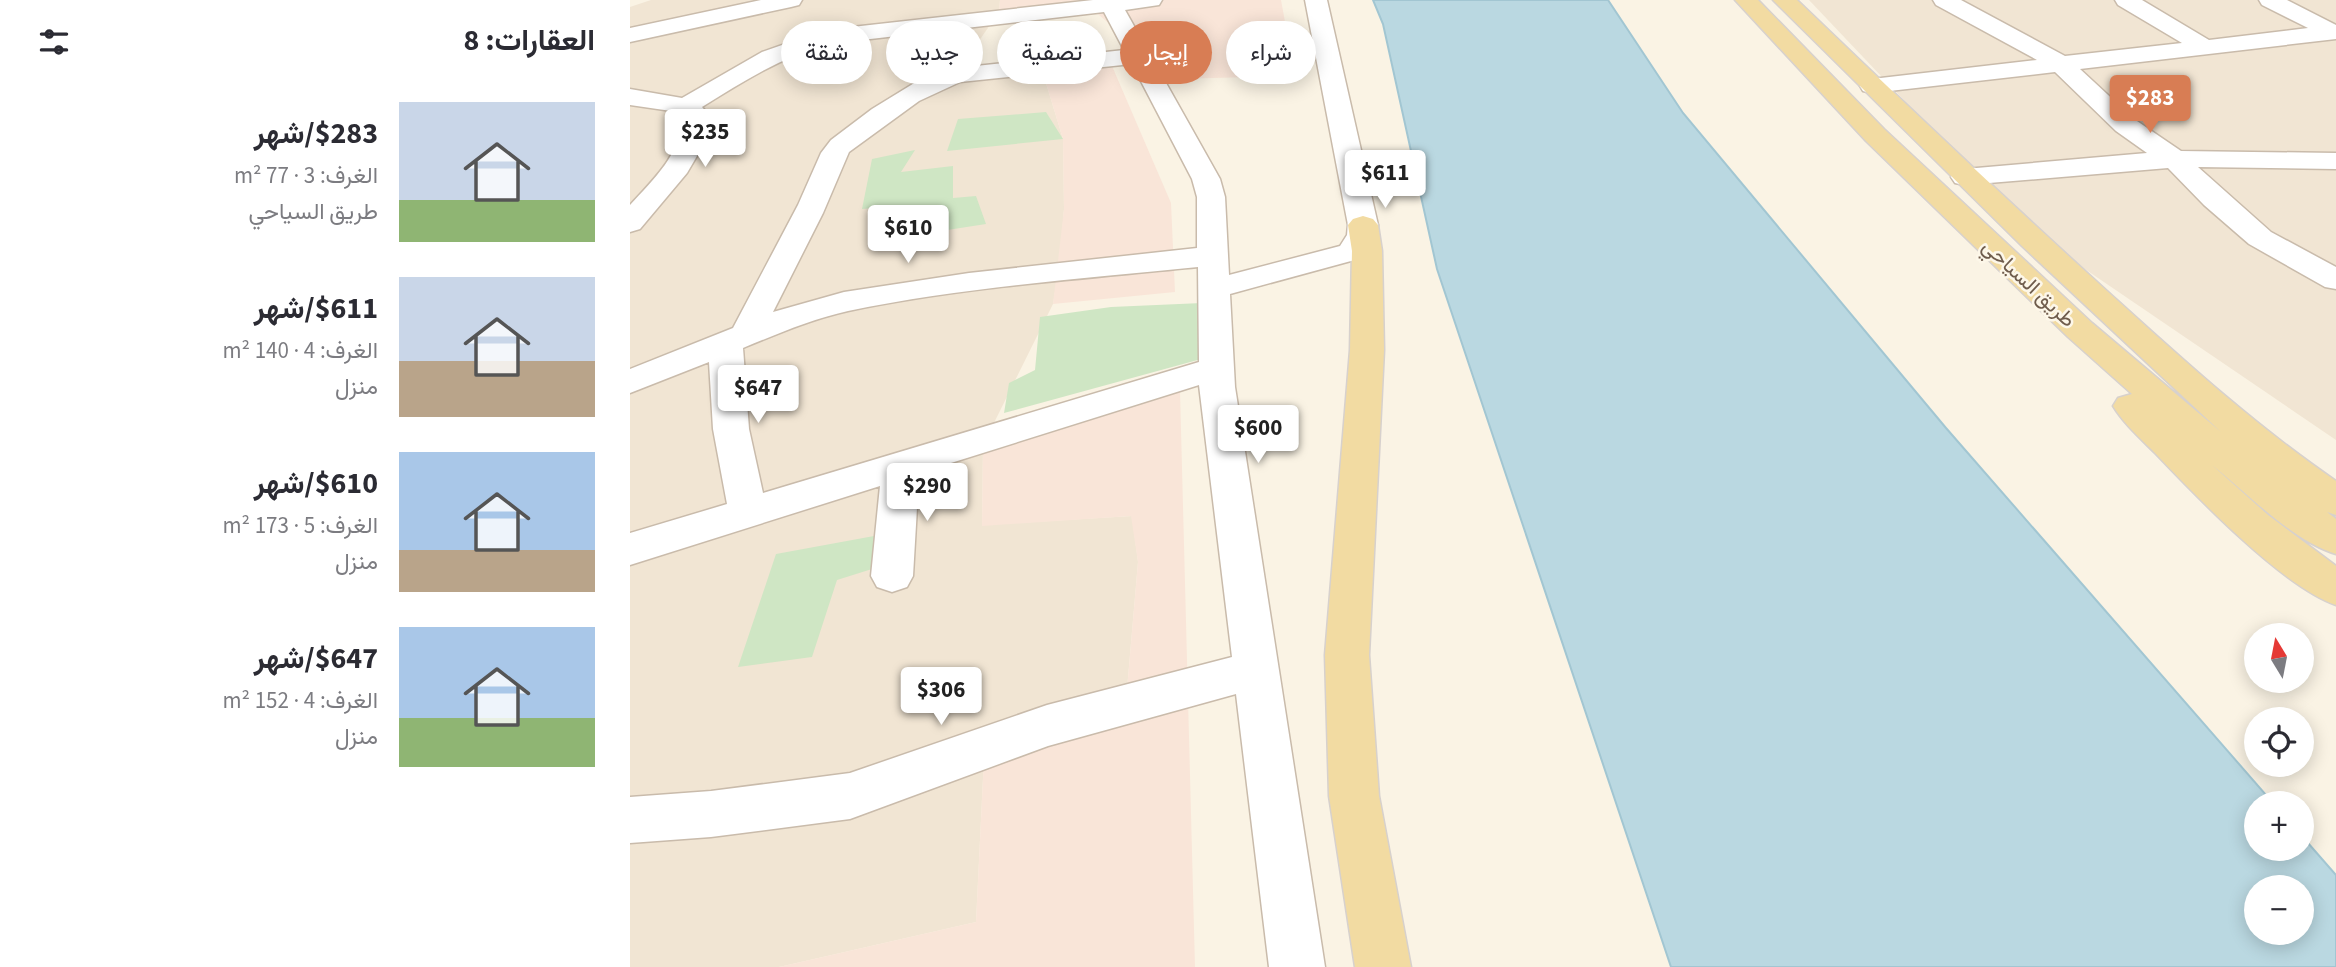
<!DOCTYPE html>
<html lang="ar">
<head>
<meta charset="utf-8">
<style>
	:root { --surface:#fff; --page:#f7f7f7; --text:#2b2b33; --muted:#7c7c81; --accent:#d87d54 }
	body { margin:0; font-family:"Source Sans 3",Vazirmatn,sans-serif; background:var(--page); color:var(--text); direction:rtl; height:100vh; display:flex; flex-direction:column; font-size:26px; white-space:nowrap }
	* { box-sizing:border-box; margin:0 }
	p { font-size:23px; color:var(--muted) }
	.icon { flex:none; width:38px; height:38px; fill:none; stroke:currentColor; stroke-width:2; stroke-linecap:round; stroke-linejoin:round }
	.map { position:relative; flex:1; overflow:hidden; direction:ltr }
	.drawer { display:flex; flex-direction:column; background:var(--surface); width:630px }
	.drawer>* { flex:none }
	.top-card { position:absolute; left:21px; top:21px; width:665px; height:63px; direction:rtl; display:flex; gap:14px }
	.needle { width:46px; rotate:350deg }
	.tools { position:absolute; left:1614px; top:623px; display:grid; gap:14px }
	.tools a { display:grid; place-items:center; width:70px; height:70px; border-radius:50%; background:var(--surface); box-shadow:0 4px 18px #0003; font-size:35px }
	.price { position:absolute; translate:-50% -60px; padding:0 16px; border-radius:7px; background:#fff; color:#222; font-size:23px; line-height:46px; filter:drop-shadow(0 2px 4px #0008) }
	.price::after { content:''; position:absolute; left:50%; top:42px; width:21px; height:16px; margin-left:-10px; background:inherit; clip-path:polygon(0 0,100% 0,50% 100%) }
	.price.active { background:var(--accent); color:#fff }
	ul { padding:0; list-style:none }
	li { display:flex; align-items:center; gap:21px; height:175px; padding:0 35px }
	li span { display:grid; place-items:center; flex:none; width:196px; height:140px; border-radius:0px; color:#555 }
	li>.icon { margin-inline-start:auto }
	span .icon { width:84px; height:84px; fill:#fffc; stroke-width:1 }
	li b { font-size:30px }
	h2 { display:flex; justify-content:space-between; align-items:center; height:84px; padding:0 35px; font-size:30px }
	.chip { padding:0 24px; border-radius:32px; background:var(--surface); box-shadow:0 4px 18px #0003; font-size:24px; line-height:63px }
	.chip.active { background:var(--accent); color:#fff }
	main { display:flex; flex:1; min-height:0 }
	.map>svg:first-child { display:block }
	.residential { fill:#f1e5d3 }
	.commercial { fill:#f9e5d8 }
	.green { fill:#cfe6c4 }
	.water { fill:#bad8e1; stroke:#a2c6d2; stroke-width:2; fill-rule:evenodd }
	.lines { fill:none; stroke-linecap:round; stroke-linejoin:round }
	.minor-casing { stroke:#c9bbab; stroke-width:3 }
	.major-casing { stroke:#d7d1cd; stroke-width:3 }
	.minor { fill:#fff; fill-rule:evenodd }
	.major { fill:#f2dba2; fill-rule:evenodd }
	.labels { text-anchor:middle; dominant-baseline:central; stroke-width:5; stroke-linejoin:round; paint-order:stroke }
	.street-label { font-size:21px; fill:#6f5c4c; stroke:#fdf7e9 }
</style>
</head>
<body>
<main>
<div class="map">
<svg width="1706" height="967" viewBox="0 0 1706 967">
	<rect width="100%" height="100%" fill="#faf3e4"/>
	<g class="residential">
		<polygon points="21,0 370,0 369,12 326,74 412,70 433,139 434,209 430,261 423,304 353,445 352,525 502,516 508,562 496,701 355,737 346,922 149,967 0,967 0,7"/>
		<polygon points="1179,0 1706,0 1706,440 1396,229"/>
	</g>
	<g class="commercial">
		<polygon points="370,0 651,0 665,76 543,79 453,1 369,12"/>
		<polygon points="482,66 541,203 545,292 423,304 434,209 433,139 412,70"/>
		<polygon points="550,391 565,967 149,967 346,922 355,737 496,701 508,562 501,516 352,526 353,445"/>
	</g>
	<g class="green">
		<polygon points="416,112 433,139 317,151 328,119"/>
		<polygon points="285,150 271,172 323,166 323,198 346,196 356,224 266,238 267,206 232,209 242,159"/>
		<polygon points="572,303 575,358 374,413 379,383 405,370 410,317 481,307"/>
		<polygon points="244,536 242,569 207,580 182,657 108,667 146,554"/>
	</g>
	<path class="water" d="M743,0H978L1053,113L1316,428L1643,803H1626V849H1671V835L1706,875V967H1041L807,269L753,24ZM1626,887H1671V933H1626Z"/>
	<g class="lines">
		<defs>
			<g id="minor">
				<polygon points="131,0 172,0 169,5 161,7 0,42 0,28"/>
				<path d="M463,0H532L529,5L495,10L590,179L595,197L599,275L710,246L717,235L718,225L675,0H697L748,225L747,235L732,258L600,294L605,387L695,967H639L606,694L418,746L220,819L81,837L0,843V797L81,791L220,773L417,705L602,657L569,385L289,473L283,576L277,587L262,592L247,587L241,576L250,486L0,565V533L97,504L83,429L79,362L0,393V369L103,328L168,205L191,153L201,140L242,109L286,82L327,68L494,50L474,12L197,44C152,57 112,82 72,107L79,115L74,144L57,173L10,229L0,232V205C24,179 51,154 53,117L48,112L0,105V89L52,98L132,52L195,30ZM502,64L562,179L567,197V248L339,273L214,292L143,312L193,213L219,152L289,101L330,82ZM568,267L569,362L133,493L119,429L113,348C147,334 182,319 218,311C333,287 451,279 568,267Z"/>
				<polygon points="1303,0 1331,0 1435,56 1552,43 1488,5 1485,0 1512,0 1579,40 1678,28 1632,5 1629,0 1657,0 1706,25 1706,39 1450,69 1504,119 1551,151 1706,153 1706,169 1568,167 1641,232 1706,267 1706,289 1695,287 1619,244 1574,205 1538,168 1335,185 1325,183 1321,177 1325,171 1335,169 1517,153 1486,131 1425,72 1242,93 1233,91 1230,86 1233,81 1242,79 1407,60 1306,5"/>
			</g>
			<g id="major">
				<path d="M1105,0H1128L1254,129L1462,323L1591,432L1392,246L1143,0H1167C1269,98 1372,196 1477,291C1551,358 1624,425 1706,481V515L1697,512L1706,519V554C1663,541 1618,494 1582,465L1638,515L1706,566V605C1653,587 1566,496 1526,454C1511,439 1494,424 1483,406L1488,398L1502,394L1438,337L1236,141Z"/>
				<polygon points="733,216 743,219 748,225 752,251 754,350 739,655 749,796 781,967 725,967 699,796 695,655 720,350 722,251 718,225 723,219"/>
			</g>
		</defs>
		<use href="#minor" class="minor-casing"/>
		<use href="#major" class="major-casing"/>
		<use href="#minor" class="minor"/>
		<use href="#major" class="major"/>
	</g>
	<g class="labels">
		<g class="street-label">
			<text transform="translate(1399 283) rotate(43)">طريق السياحي</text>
		</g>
	</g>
</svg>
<div class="tools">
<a><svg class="needle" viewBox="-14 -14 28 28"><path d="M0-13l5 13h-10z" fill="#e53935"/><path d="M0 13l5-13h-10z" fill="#7c7c81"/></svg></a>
<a><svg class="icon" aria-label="locate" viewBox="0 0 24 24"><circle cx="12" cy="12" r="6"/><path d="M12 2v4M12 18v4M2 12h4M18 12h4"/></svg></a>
<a>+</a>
<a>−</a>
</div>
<b class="price active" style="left:1520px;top:135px">$283</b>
<b class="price" style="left:75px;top:169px">$235</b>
<b class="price" style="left:755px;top:210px">$611</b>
<b class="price" style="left:278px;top:265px">$610</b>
<b class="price" style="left:128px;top:425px">$647</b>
<b class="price" style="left:628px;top:465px">$600</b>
<b class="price" style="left:297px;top:523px">$290</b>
<b class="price" style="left:311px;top:727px">$306</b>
<div class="top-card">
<a class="chip">شراء</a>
<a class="chip active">إيجار</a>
<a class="chip">تصفية</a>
<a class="chip">جديد</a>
<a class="chip">شقة</a>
</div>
</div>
<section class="drawer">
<h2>العقارات: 8<svg class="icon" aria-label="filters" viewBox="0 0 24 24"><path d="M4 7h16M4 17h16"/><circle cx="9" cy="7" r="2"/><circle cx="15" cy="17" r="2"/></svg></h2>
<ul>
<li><span style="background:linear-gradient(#c9d6e8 70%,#8fb573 0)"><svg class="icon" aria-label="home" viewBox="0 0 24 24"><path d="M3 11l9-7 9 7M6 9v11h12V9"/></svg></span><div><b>$283/شهر</b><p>الغرف: 3 · 77 m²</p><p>طريق السياحي</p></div></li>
<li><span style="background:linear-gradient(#c9d6e8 60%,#b9a48a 0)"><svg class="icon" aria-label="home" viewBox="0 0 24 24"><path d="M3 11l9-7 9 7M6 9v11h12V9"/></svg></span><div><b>$611/شهر</b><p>الغرف: 4 · 140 m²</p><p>منزل</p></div></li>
<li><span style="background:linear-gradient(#a9c7e8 70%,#b9a48a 0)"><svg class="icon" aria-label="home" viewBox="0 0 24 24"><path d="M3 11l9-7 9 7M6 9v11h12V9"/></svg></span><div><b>$610/شهر</b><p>الغرف: 5 · 173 m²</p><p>منزل</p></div></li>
<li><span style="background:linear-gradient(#a9c7e8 65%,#8fb573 0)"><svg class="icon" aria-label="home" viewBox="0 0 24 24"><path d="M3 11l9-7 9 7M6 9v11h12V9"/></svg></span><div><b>$647/شهر</b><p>الغرف: 4 · 152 m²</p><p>منزل</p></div></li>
</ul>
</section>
</main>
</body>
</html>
